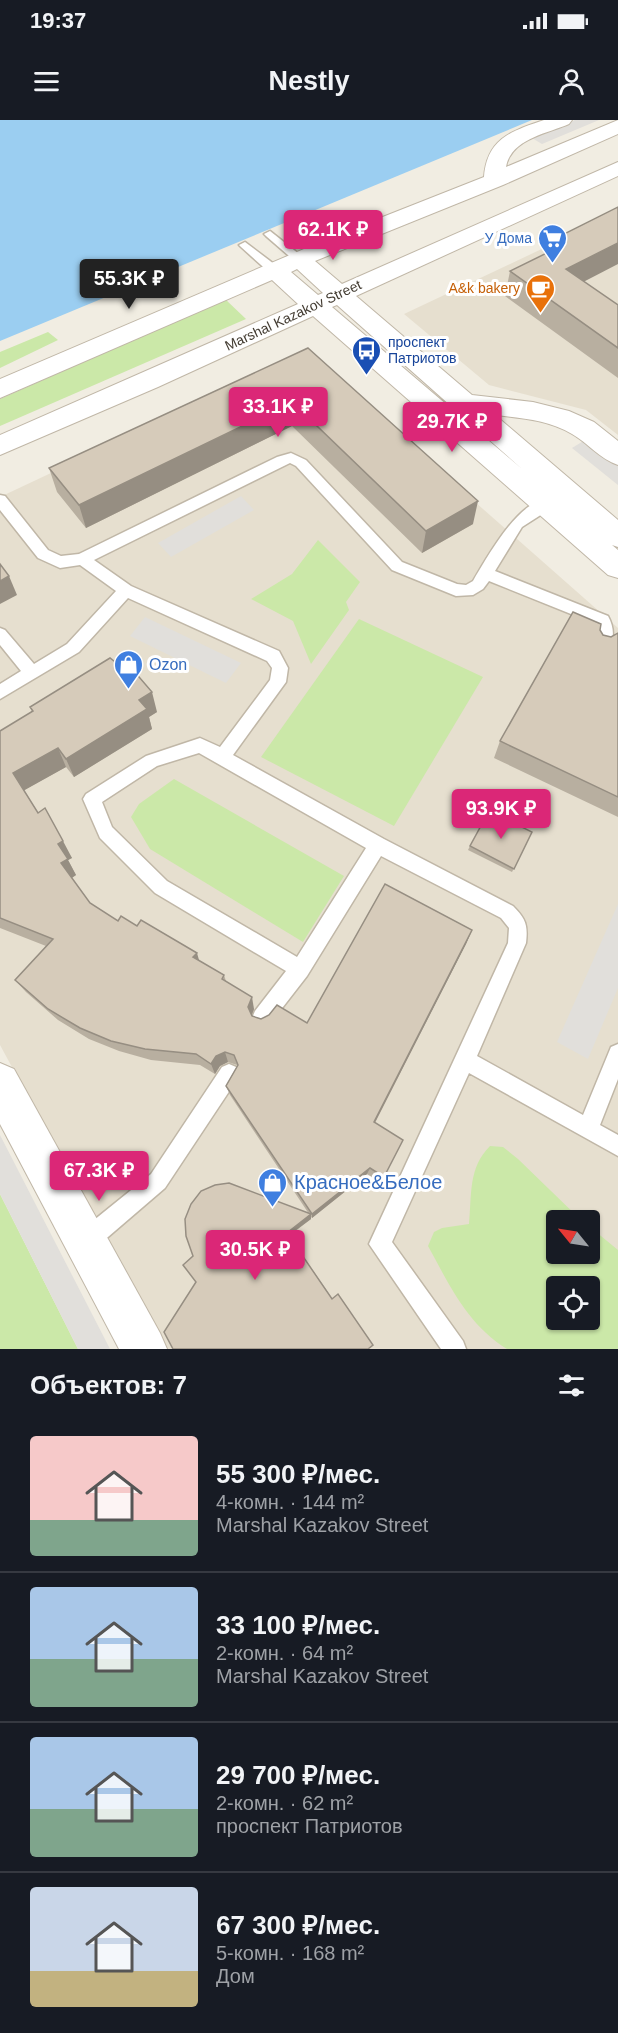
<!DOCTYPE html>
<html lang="ru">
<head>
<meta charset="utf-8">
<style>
	:root { --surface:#171b24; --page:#20242c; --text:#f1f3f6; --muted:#9ea1a6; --line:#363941; --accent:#db2777 }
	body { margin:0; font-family:Helvetica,sans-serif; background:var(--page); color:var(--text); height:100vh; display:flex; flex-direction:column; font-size:22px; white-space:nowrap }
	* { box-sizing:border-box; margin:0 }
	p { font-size:20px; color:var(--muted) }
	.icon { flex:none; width:33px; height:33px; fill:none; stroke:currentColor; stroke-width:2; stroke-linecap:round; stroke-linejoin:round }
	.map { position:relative; height:1229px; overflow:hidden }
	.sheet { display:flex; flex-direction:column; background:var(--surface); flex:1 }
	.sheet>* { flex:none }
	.needle { width:39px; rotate:300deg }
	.buttons { position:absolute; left:546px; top:1090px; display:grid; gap:12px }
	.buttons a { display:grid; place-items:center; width:54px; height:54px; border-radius:6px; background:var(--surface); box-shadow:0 2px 4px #0004; font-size:30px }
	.price { position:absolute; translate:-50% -51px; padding:0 14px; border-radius:6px; background:var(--accent); color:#fff; font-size:20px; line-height:39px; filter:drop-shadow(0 2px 3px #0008) }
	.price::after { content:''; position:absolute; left:50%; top:36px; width:18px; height:14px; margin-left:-9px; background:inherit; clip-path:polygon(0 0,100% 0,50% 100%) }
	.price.active { background:#222; color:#fff }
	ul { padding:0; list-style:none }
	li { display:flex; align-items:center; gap:18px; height:150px; padding:0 30px }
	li+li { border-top:2px solid var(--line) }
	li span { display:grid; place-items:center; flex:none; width:168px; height:120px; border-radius:6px; color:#555 }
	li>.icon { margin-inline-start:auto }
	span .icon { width:72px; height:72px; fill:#fffc; stroke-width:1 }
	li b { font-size:26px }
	h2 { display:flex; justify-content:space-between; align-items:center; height:72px; padding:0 30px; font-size:26px }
	.status { display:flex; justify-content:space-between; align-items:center; height:42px; padding:0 30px; background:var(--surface); direction:ltr }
	.status svg { height:16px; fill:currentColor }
	header { display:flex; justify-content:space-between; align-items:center; height:78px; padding:0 30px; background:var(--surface); font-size:27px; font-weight:800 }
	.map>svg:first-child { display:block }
	.residential { fill:#e6dfcf; fill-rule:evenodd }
	.green { fill:#cbe8a8; fill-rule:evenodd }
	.parking { fill:#e1dfdb }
	.water { fill:#9bcef1 }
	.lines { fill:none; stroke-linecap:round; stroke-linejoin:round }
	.lane-casing { stroke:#c0b7a7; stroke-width:3 }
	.street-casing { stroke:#c0b7a7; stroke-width:2 }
	.lane { fill:#fff; fill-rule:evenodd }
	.street { fill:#fff; fill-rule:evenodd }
	.wall { fill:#b8afa0 }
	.shaded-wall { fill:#968e82 }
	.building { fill:#d6cbba; stroke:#968e82; stroke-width:1.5 }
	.labels { text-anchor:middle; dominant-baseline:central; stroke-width:6; stroke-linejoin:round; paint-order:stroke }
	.far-shop-label { font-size:14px; fill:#366cbe; stroke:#fff; text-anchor:end }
	.far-food-label { font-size:14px; fill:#c56008; stroke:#fff; text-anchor:end }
	.far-street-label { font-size:14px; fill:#433c32; stroke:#fff }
	.far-transit-label { font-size:14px; fill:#164399; stroke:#fff; text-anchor:start }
	.shop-label { font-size:16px; fill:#366cbe; stroke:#fff; text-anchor:start }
	.near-shop-label { font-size:20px; fill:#366cbe; stroke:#fff; text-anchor:start }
</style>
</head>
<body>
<div class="status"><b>19:37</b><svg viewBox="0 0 49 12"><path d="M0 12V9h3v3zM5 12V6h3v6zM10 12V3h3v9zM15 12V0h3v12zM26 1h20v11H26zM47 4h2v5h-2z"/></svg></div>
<header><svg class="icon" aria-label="menu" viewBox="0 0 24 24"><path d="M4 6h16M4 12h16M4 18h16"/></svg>Nestly<svg class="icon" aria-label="person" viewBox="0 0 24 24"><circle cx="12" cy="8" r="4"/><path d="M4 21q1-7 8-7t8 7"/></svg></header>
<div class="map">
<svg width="618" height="1229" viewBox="0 0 618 1229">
	<rect width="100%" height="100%" fill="#f1ede2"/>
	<g class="residential">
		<polygon points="618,93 618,315 586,290 489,265 404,194"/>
		<path d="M306,233L618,508V1229H165L0,925V377ZM556,1101H590V1134H556ZM556,1167H590V1200H556Z"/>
	</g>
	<g class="green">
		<polygon points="225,179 246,199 0,306 0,279"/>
		<polygon points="48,212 58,220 0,248 0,232"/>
		<polygon points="318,420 360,462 346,482 349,490 311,544 293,501 251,479 292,454"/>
		<polygon points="359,499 483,557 394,706 261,637"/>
		<polygon points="174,659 344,756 303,822 150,729 131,697 139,684"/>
		<path d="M490,1026L503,1027L518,1039L582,1101H556V1134H590V1107L618,1130V1229H507C467,1204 450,1166 428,1126L434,1112L442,1108L469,1104C472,1074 468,1048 490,1026ZM556,1167H590V1200H556Z"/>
		<polygon points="0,1074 78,1229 0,1229"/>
	</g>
	<g class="parking">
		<polygon points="575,0 599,0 542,24 532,18"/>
		<polygon points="585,320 618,346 618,365 572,328"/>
		<polygon points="241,376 254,390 171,437 158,423"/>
		<polygon points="145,497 241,543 226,563 130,516"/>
		<polygon points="618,784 618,868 588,939 557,922"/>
		<polygon points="0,1015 110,1229 78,1229 0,1074"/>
	</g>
	<polygon class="water" points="0,0 532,0 0,221"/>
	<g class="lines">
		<defs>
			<g id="lane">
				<polygon points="270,111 304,138 304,142 296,142 266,116 264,114"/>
				<polygon points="245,122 278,147 278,153 270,153 241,127 239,125"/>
				<path d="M291,333L306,340L402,442L457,464L466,465L473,461C485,441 522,373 550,381L552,385L550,389L522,407L495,451L608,496C615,509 614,519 608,531L602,533L596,531L594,527L598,518L596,504L489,461L483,469L473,475L456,476L392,450L296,346L290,343L94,440L131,466L279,531L288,548L286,562L233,635L384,719L513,786C526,799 528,805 526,823L477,936L583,995L611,927L618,924V959L600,1005L618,1015V1036L469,953L392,1122L463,1221L466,1229H441L369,1124L508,823L509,808L501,798L381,736L307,856L269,905L262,908L255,905L252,898L255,891L286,851L155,773L100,718L83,679L86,674L146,636L200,618L220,627L270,560L272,548L267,541L128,478L79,532L0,579V564L21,551L0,525V508L5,510L34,544L67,524L116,471L80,445L60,448L38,438L0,390V375L5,376L48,430L61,436L79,434L277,337ZM199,633L366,728L297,837L167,761L112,707L102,682L157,646Z"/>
				<polygon points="229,944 236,947 239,954 236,961 165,1068 94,1129 86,1132 78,1129 75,1121 78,1113 151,1054 222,947"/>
			</g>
			<g id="street">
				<path d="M544,0H572L569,4C546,14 511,19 506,47L618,0V14L503,65L315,141L342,164L618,42V56L356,176L472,275L533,282L569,291L594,302L618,321V345C600,339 588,323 572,314C549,300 521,298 495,295L618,400V427L612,425L618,430V458L608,455L313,196L158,267L0,335V315L298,184L272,160L0,278V259L332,117L484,57C487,18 512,11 544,0ZM297,149L323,173L318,175L291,152ZM337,185L522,349L332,187Z"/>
				<polygon points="0,943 14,949 160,1213 167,1229 119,1229 0,1004"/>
			</g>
		</defs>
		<use href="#lane" class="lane-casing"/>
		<use href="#street" class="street-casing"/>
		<use href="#lane" class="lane"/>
		<use href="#street" class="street"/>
	</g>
	<g class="wall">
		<polygon points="618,87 584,162 618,185 618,258 505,176 510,151 545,134 548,122"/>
		<polygon points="308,228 473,404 422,433 292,306 86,408 57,372 49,348"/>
		<polygon points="600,510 603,515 611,517 618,513 618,697 494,638 500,621"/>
		<polygon points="30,587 157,592 149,597 152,609 74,657 66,647 24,670 38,693 72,738 68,740 76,755 72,758 90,783 118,801 137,806 224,855 226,861 254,889 252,896 261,899 307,903 472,810 466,824 375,1003 384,1057 381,1063 367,1054 312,1098 311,1097 311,1099 289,1116 332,1178 373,1225 173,1229 309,1094 230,975 226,966 237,946 237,945 228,942 220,946 215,954 200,945 151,940 119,931 89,919 58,900 26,872 15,860 46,826 0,808 0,611 32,592"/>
		<polygon points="532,712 512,752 468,730 470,726"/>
	</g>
	<g class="shaded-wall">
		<polygon points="618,123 618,144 560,174 566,149"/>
		<polygon points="292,282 292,306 86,408 79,385"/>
		<polygon points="478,381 473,404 422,433 426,411"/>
		<polygon points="9,456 17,475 0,484 0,461"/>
		<polygon points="152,572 157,592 149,597 152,609 74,657 66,639 139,580"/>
		<polygon points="58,628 66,647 23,671 13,653"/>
		<polygon points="63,721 72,738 68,740 76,755 70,759 61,743 58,724"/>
		<polygon points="472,810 466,824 371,1010 374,1002"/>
		<polygon points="197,833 201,847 193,837"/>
		<polygon points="252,877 254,889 250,899 248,887"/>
		<polygon points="225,932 228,942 220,946 215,954 211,944 216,936"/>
		<polygon points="370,1048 367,1054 312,1098 312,1094"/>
		<polygon points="311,1094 311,1099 288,1116 287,1113"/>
	</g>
	<g class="building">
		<polygon points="618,87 618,123 566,149 618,185 618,228 510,151 557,128 548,122"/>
		<polygon points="308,228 478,381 426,411 292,282 79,385 49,348"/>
		<polygon points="0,444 9,456 0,461"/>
		<polygon points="573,492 601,504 600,510 603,515 611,517 618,513 618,677 500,621"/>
		<polygon points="121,536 152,572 139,580 147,589 66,639 58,628 13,653 38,693 45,688 63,721 58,724 68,739 61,743 90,783 118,801 121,796 137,806 141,800 197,833 193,837 224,855 222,859 252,877 248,887 252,896 261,899 269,895 277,885 307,903 385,764 472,810 374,1002 403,1020 384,1057 370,1048 312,1094 226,966 238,945 234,935 225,932 216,936 211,944 196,934 145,929 111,921 80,908 48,889 15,860 53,819 0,798 0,611 33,591 30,587 110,538 114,541"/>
		<polygon points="489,691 532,712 514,749 470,726"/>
		<polygon points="229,1063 311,1094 287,1113 332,1179 338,1174 373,1225 368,1229 173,1229 164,1212 196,1162 183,1145 193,1136 186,1116 185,1099 191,1084 201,1071 215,1065"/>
	</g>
	<defs>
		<symbol id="supermarket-pin" viewBox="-11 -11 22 30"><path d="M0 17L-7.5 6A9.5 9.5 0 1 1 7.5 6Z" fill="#3f7fe0" stroke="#fff"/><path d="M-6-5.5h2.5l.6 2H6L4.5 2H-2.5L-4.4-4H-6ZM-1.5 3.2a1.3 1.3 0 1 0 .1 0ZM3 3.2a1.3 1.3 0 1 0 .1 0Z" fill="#fff"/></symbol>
		<symbol id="cafe-pin" viewBox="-11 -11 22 30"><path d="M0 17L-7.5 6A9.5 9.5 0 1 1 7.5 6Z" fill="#e8710a" stroke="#fff"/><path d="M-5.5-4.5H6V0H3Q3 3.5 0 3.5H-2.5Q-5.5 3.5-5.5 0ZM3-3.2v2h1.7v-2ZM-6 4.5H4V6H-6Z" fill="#fff"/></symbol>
		<symbol id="bus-pin" viewBox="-11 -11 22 30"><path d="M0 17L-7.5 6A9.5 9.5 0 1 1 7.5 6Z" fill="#1a4fb4" stroke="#fff"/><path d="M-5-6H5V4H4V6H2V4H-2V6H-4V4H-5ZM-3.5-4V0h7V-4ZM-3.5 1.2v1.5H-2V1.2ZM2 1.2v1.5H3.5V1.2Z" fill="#fff"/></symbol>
		<symbol id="shop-pin" viewBox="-11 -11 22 30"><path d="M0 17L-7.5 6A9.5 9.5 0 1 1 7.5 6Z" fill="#3f7fe0" stroke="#fff"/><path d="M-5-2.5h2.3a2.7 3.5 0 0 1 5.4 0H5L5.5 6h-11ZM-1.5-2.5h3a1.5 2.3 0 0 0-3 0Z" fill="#fff"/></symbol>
	</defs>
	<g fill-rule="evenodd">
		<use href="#supermarket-pin" x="536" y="102" width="33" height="45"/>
		<use href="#cafe-pin" x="524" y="152" width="33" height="45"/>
		<use href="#bus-pin" x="350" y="214" width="33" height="45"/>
		<use href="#shop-pin" x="112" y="528" width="33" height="45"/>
		<use href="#shop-pin" x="256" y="1046" width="33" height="45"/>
	</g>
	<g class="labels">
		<g class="far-shop-label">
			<text x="532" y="118">У Дома</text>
		</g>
		<g class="far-food-label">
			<text x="520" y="168">A&amp;k bakery</text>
		</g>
		<g class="far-street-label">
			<text transform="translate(293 195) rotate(-25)">Marshal Kazakov Street</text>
		</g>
		<g class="far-transit-label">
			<text x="388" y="222">проспект<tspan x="388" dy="16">Патриотов</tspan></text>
		</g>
		<g class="shop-label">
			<text x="149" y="544">Ozon</text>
		</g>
		<g class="near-shop-label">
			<text x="294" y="1062">Красное&amp;Белое</text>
		</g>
	</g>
</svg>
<div class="buttons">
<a><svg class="needle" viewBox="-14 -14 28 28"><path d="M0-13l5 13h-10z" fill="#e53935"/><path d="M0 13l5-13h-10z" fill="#9ea1a6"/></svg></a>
<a><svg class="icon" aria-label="locate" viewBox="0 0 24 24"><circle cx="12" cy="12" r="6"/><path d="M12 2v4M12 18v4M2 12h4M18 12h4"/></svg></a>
</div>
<b class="price" style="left:333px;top:141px">62.1K ₽</b>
<b class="price active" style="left:129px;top:190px">55.3K ₽</b>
<b class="price" style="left:278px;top:318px">33.1K ₽</b>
<b class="price" style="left:452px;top:333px">29.7K ₽</b>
<b class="price" style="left:501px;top:720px">93.9K ₽</b>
<b class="price" style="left:99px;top:1082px">67.3K ₽</b>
<b class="price" style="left:255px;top:1161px">30.5K ₽</b>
</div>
<section class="sheet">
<h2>Объектов: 7<svg class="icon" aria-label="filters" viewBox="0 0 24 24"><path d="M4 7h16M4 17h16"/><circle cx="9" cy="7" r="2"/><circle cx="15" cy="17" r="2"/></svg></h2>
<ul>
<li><span style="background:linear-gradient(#f6c9c9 70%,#7fa58c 0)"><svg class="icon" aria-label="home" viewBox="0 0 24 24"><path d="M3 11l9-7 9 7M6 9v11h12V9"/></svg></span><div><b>55 300 ₽/мес.</b><p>4-комн. · 144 m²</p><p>Marshal Kazakov Street</p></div></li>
<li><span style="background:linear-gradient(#a9c7e8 60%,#7fa58c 0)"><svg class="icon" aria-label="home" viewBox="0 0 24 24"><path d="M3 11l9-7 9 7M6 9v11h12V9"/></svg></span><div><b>33 100 ₽/мес.</b><p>2-комн. · 64 m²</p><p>Marshal Kazakov Street</p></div></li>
<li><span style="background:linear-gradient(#a9c7e8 60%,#7fa58c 0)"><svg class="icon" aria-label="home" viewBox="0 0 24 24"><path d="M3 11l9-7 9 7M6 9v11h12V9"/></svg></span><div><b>29 700 ₽/мес.</b><p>2-комн. · 62 m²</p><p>проспект Патриотов</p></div></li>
<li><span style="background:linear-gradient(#c9d6e8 70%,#c2b280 0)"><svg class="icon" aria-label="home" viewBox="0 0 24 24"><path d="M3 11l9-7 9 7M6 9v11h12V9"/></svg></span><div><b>67 300 ₽/мес.</b><p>5-комн. · 168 m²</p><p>Дом</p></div></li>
</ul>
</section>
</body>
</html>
